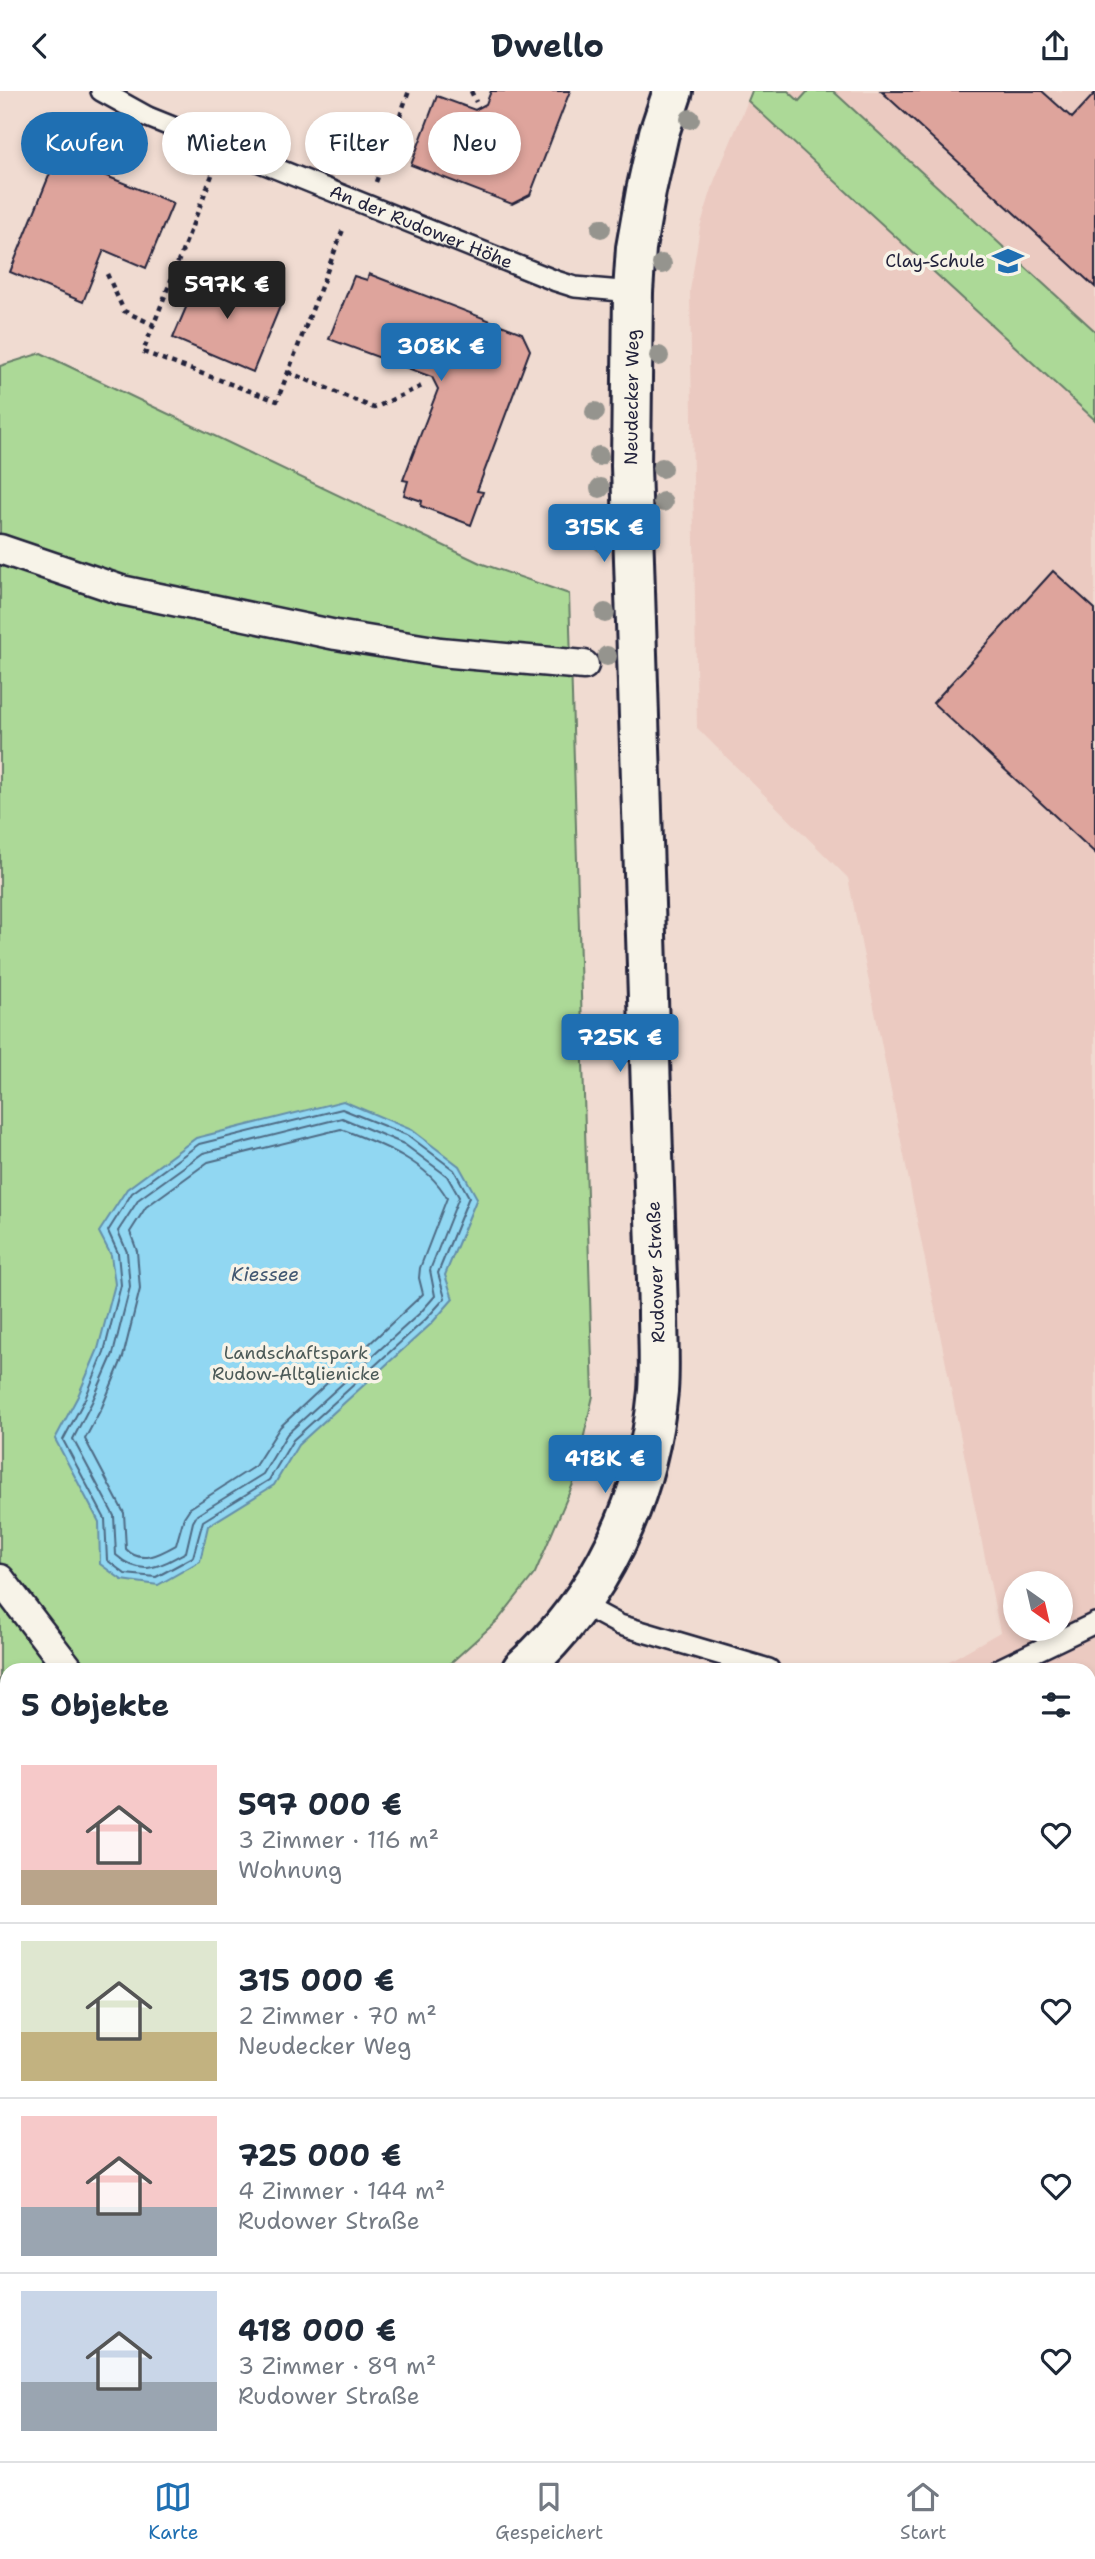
<!DOCTYPE html>
<html lang="de">
<head>
<meta charset="utf-8">
<style>
	:root { --surface:#fff; --page:#f6f6f7; --text:#1f2937; --muted:#747a83; --line:#e0e1e3; --accent:#1f6fb2 }
	body { margin:0; font-family:"Shantell Sans",sans-serif; background:var(--page); color:var(--text); height:100vh; display:flex; flex-direction:column; font-size:26px; white-space:nowrap }
	* { box-sizing:border-box; margin:0 }
	p { font-size:23px; color:var(--muted) }
	.icon { flex:none; width:38px; height:38px; fill:none; stroke:currentColor; stroke-width:2; stroke-linecap:round; stroke-linejoin:round }
	.map { position:relative; flex:1; overflow:hidden }
	.drawer { position:absolute; left:0px; top:1572px; width:1096px; height:800px; display:flex; flex-direction:column; background:var(--surface); border-radius:21px 21px 0 0; box-shadow:0 4px 10px #0003 }
	.drawer>* { flex:none }
	.banner { position:absolute; left:21px; top:21px; width:700px; height:63px; display:flex; gap:14px }
	.needle { width:46px; rotate:146deg }
	.fabs { position:absolute; left:1003px; top:1480px; display:grid; gap:14px }
	.fabs a { display:grid; place-items:center; width:70px; height:70px; border-radius:50%; background:var(--surface); box-shadow:0 4px 10px #0003; font-size:35px }
	.price { position:absolute; translate:-50% -60px; padding:0 16px; border-radius:7px; background:var(--accent); color:#fff; font-size:23px; line-height:46px; filter:drop-shadow(0 2px 4px #0008) }
	.price::after { content:''; position:absolute; left:50%; top:42px; width:21px; height:16px; margin-left:-10px; background:inherit; clip-path:polygon(0 0,100% 0,50% 100%) }
	.price.current { background:#222; color:#fff }
	ul { padding:0; list-style:none }
	li { display:flex; align-items:center; gap:21px; height:175px; padding:0 21px }
	li+li { border-top:2px solid var(--line) }
	li span { display:grid; place-items:center; flex:none; width:196px; height:140px; border-radius:0px; color:#555 }
	li>.icon { margin-inline-start:auto }
	span .icon { width:84px; height:84px; fill:#fffc; stroke-width:1 }
	li b { font-size:30px }
	h2 { display:flex; justify-content:space-between; align-items:center; height:84px; padding:0 21px; font-size:30px }
	.tag { padding:0 24px; border-radius:32px; background:var(--surface); box-shadow:0 4px 10px #0003; font-size:24px; line-height:63px }
	.tag.current { background:var(--accent); color:#fff }
	header { display:flex; justify-content:space-between; align-items:center; height:91px; padding:0 21px; background:var(--surface); font-size:32px; font-weight:700 }
	.tab-bar { display:flex; justify-content:space-around; align-items:center; height:98px; border-top:2px solid var(--line); background:var(--surface); font-size:19px; color:var(--muted) }
	.tab-bar a { display:grid; justify-items:center; gap:4px }
	.tab-bar .current { color:var(--accent) }
	.map>svg:first-child { display:block }
	.built { fill:#ebcac1; fill-rule:evenodd }
	.green { fill:#acd997; stroke:#677e69; stroke-width:2 }
	.water { fill:#91d7f2; stroke:#658fa9; stroke-width:2 }
	.lines { fill:none; stroke-linecap:round; stroke-linejoin:round }
	.shore { stroke:#4e6a84; stroke-width:2 }
	.building { fill:#dea49c; stroke:#22223b; stroke-width:2 }
	.service-casing { stroke:#22223b; stroke-width:24 }
	.pedestrian-casing { stroke:#22223b; stroke-width:33 }
	.tertiary-casing { stroke:#22223b; stroke-width:44 }
	.motorway-casing { stroke:#22223b; stroke-width:44 }
	.path { stroke:#22223b; stroke-width:4.5; stroke-dasharray:5 5; stroke-linecap:butt }
	.service { stroke:#f7f3e8; stroke-width:19 }
	.pedestrian { stroke:#f7f3e8; stroke-width:28 }
	.tertiary { stroke:#f7f3e8; stroke-width:38 }
	.motorway { stroke:#faddab; stroke-width:38 }
	.tree { fill:#95948e }
	.labels { text-anchor:middle; dominant-baseline:central; stroke-width:7; stroke-linejoin:round; paint-order:stroke }
	.street-label { font-size:18px; fill:#22223b; stroke:#f7f3e8 }
	.poi-label { font-size:18px; fill:#22223b; stroke:#f7f3e8; text-anchor:end }
	.park-label { font-size:18px; fill:#4b5957; stroke:#f7f3e8 }
	.water-label { font-size:19px; font-style:italic; fill:#435872; stroke:#f7f3e8 }
</style>
</head>
<body>
<header><svg class="icon" aria-label="back" viewBox="0 0 24 24"><path d="M15 5l-7 7 7 7"/></svg>Dwello<svg class="icon" aria-label="share" viewBox="0 0 24 24"><path d="M12 15V3M7 8l5-5 5 5M5 13v7h14v-7"/></svg></header>
<div class="map">
<svg width="1095" height="2370" viewBox="0 0 1095 2370">
	<rect width="100%" height="100%" fill="#f0dbd1"/>
	<filter id="ink" filterUnits="userSpaceOnUse"><feTurbulence type="fractalNoise" baseFrequency=".0143" numOctaves="2"/><feDisplacementMap in="SourceGraphic" scale="14" xChannelSelector="R" yChannelSelector="G"/><feConvolveMatrix kernelMatrix="1 2 1 2 8 2 1 2 1" color-interpolation-filters="sRGB"/></filter>
	<g filter="url(#ink)">
		<path class="built" d="M752,0H1095V1937L1089,1938L1088,1578H935L1000,1541L848,787L697,637L690,200L700,136L715,88ZM1015,1493H1060V1538H1015Z"/>
		<g class="green">
			<polygon points="752,0 788,0 799,10 808,0 833,0 1095,240 1095,329 748,10"/>
			<polygon points="41,262 480,472 569,503 593,1305 573,1393 535,1482 498,1529 444,1578 7,1578 7,1633 0,1624 0,275"/>
			<polygon points="7,2222 7,2364 292,2364 298,2370 0,2370 0,2230"/>
			<polygon points="708,2364 780,2364 787,2370 716,2370"/>
		</g>
		<polygon class="water" points="343,1010 412,1039 459,1075 477,1107 445,1184 453,1208 431,1233 298,1354 274,1394 208,1435 200,1470 158,1494 122,1489 100,1473 99,1431 55,1348 78,1305 98,1258 115,1193 111,1164 99,1141 127,1098 196,1047"/>
		<g class="lines">
			<g class="shore">
				<polygon points="342,1018 409,1045 454,1079 469,1106 438,1182 445,1207 426,1228 293,1349 269,1389 203,1430 193,1466 156,1486 125,1483 107,1469 105,1428 63,1349 85,1308 104,1261 121,1194 118,1162 108,1140 132,1102 199,1053"/>
				<path d="M342,1027L404,1053L447,1085L459,1106L430,1179L435,1205L420,1222L287,1343L263,1383L197,1424L193,1431L186,1461C160,1475 142,1487 116,1464L114,1425L73,1348L92,1311L113,1263L130,1196L127,1161L118,1140L139,1108L203,1062Z"/>
				<path d="M341,1038C380,1053 426,1069 447,1107L420,1177L419,1187L423,1203L280,1336L255,1375L190,1417L184,1426L176,1454C160,1463 141,1474 126,1458L124,1422L85,1348L102,1316L123,1266L140,1198L137,1160L130,1141L146,1116L208,1071Z"/>
			</g>
		</g>
		<g class="building">
			<polygon points="491,0 570,0 530,104 512,113 411,74 437,5 475,19 486,13"/>
			<polygon points="881,0 1042,0 1072,27 1095,2 1095,196"/>
			<polygon points="57,65 173,112 146,177 104,159 83,211 10,181"/>
			<polygon points="202,179 281,213 253,281 173,247"/>
			<polygon points="369,183 522,242 530,259 477,400 483,401 471,434 421,415 422,410 404,404 408,390 403,389 438,298 432,286 329,248 354,185 367,189"/>
			<polygon points="1053,480 1095,518 1095,762 933,612"/>
		</g>
		<g class="lines">
			<defs>
				<g id="service">
					<path id="s1" d="M101,0L148,26L556,190L575,196L633,201"/>
					<polyline points="581,1513 620,1534 769,1578"/>
					<polyline points="999,1578 1095,1532"/>
				</g>
				<g id="pedestrian">
					<polyline points="0,458 121,499 336,544 440,561 584,574"/>
					<polyline points="0,1488 69,1578"/>
					<polyline points="0,2027 7,2035"/>
					<polyline points="301,2364 306,2370"/>
				</g>
				<g id="tertiary">
					<path id="s2" d="M522,1578C601,1507 648,1407 658,1300C660,1274 658,1247 658,1220L631,375L633,201L636,157L646,100L659,42L673,0"/>
				</g>
				<g id="motorway">
					<polyline points="0,1711 7,1721"/>
					<polyline points="0,1829 7,1838"/>
					<polyline points="503,2364 510,2370"/>
					<polyline points="618,2364 624,2370"/>
				</g>
			</defs>
			<use href="#service" class="service-casing"/>
			<use href="#pedestrian" class="pedestrian-casing"/>
			<use href="#tertiary" class="tertiary-casing"/>
			<use href="#motorway" class="motorway-casing"/>
			<g class="path">
				<polyline points="471,0 476,11"/>
				<polyline points="212,84 143,261 277,310 344,136"/>
				<polyline points="376,91 409,0"/>
				<polyline points="107,183 124,220 154,234"/>
				<polyline points="288,281 374,317 424,294"/>
				<polyline points="0,1913 7,1922"/>
				<polyline points="791,2364 798,2370"/>
				<polyline points="883,2364 891,2370"/>
			</g>
			<use href="#service" class="service"/>
			<use href="#pedestrian" class="pedestrian"/>
			<use href="#tertiary" class="tertiary"/>
			<use href="#motorway" class="motorway"/>
		</g>
		<g class="tree">
			<circle cx="690" cy="28" r="10"/>
			<circle cx="601" cy="137" r="10"/>
			<circle cx="662" cy="173" r="10"/>
			<circle cx="659" cy="265" r="10"/>
			<circle cx="595" cy="321" r="10"/>
			<circle cx="599" cy="365" r="10"/>
			<circle cx="662" cy="377" r="10"/>
			<circle cx="600" cy="397" r="10"/>
			<circle cx="663" cy="411" r="10"/>
			<circle cx="603" cy="452" r="10"/>
			<circle cx="605" cy="522" r="10"/>
			<circle cx="607" cy="565" r="10"/>
		</g>
	</g>
	<defs>
		<symbol id="school-bare" viewBox="-9 -9 18 18"><path d="M0-5L7-2L0 1L-7-2ZM-4 1L0 2.5L4 1V4Q0 6-4 4Z" fill="#1f6fb2" stroke="#f7f3e8" stroke-width="2.5" paint-order="stroke"/></symbol>
	</defs>
	<g fill-rule="evenodd">
		<use href="#school-bare" x="986" y="148" width="44" height="44"/>
	</g>
	<g class="labels">
		<g class="street-label">
			<text stroke="none"><textPath href="#s1" startOffset="348">An der Rudower Höhe</textPath></text>
			<text stroke="none"><textPath href="#s2" startOffset="1311">Neudecker Weg</textPath></text>
			<text transform="translate(656 1181) rotate(-92)">Rudower Straße</text>
		</g>
		<g class="poi-label">
			<text x="985" y="170">Clay-Schule</text>
		</g>
		<g class="park-label">
			<text x="296" y="1262">Landschaftspark<tspan x="296" dy="21">Rudow-Altglienicke</tspan></text>
		</g>
		<g class="water-label">
			<text x="265" y="1183">Kiessee</text>
		</g>
	</g>
</svg>
<div class="fabs">
<a><svg class="needle" viewBox="-14 -14 28 28"><path d="M0-13l5 13h-10z" fill="#e53935"/><path d="M0 13l5-13h-10z" fill="#747a83"/></svg></a>
</div>
<b class="price current" style="left:227px;top:230px">597K €</b>
<b class="price" style="left:441px;top:292px">308K €</b>
<b class="price" style="left:604px;top:473px">315K €</b>
<b class="price" style="left:620px;top:983px">725K €</b>
<b class="price" style="left:605px;top:1404px">418K €</b>
<div class="banner">
<a class="tag current">Kaufen</a>
<a class="tag">Mieten</a>
<a class="tag">Filter</a>
<a class="tag">Neu</a>
</div>
<section class="drawer">
<h2>5 Objekte<svg class="icon" aria-label="filters" viewBox="0 0 24 24"><path d="M4 7h16M4 17h16"/><circle cx="9" cy="7" r="2"/><circle cx="15" cy="17" r="2"/></svg></h2>
<ul>
<li><span style="background:linear-gradient(#f6c9c9 75%,#b9a48a 0)"><svg class="icon" aria-label="home" viewBox="0 0 24 24"><path d="M3 11l9-7 9 7M6 9v11h12V9"/></svg></span><div><b>597 000 €</b><p>3 Zimmer · 116 m²</p><p>Wohnung</p></div><svg class="icon" aria-label="heart" viewBox="0 0 24 24"><path d="M12 20l-8-8c-3-5 5-10 8-4 3-6 11-1 8 4z"/></svg></li>
<li><span style="background:linear-gradient(#dfe7d0 65%,#c2b280 0)"><svg class="icon" aria-label="home" viewBox="0 0 24 24"><path d="M3 11l9-7 9 7M6 9v11h12V9"/></svg></span><div><b>315 000 €</b><p>2 Zimmer · 70 m²</p><p>Neudecker Weg</p></div><svg class="icon" aria-label="heart" viewBox="0 0 24 24"><path d="M12 20l-8-8c-3-5 5-10 8-4 3-6 11-1 8 4z"/></svg></li>
<li><span style="background:linear-gradient(#f6c9c9 65%,#9aa5b1 0)"><svg class="icon" aria-label="home" viewBox="0 0 24 24"><path d="M3 11l9-7 9 7M6 9v11h12V9"/></svg></span><div><b>725 000 €</b><p>4 Zimmer · 144 m²</p><p>Rudower Straße</p></div><svg class="icon" aria-label="heart" viewBox="0 0 24 24"><path d="M12 20l-8-8c-3-5 5-10 8-4 3-6 11-1 8 4z"/></svg></li>
<li><span style="background:linear-gradient(#c9d6e8 65%,#9aa5b1 0)"><svg class="icon" aria-label="home" viewBox="0 0 24 24"><path d="M3 11l9-7 9 7M6 9v11h12V9"/></svg></span><div><b>418 000 €</b><p>3 Zimmer · 89 m²</p><p>Rudower Straße</p></div><svg class="icon" aria-label="heart" viewBox="0 0 24 24"><path d="M12 20l-8-8c-3-5 5-10 8-4 3-6 11-1 8 4z"/></svg></li>
</ul>
</section>
</div>
<nav class="tab-bar">
<a class="current"><svg class="icon" aria-label="map" viewBox="0 0 24 24"><path d="M3 6l6-2 6 2 6-2v14l-6 2-6-2-6 2zM9 4v14M15 6v14"/></svg>Karte</a>
<a><svg class="icon" aria-label="saved" viewBox="0 0 24 24"><path d="M7 4h10v16l-5-4-5 4z"/></svg>Gespeichert</a>
<a><svg class="icon" aria-label="home" viewBox="0 0 24 24"><path d="M3 11l9-7 9 7M6 9v11h12V9"/></svg>Start</a>
</nav>
</body>
</html>
